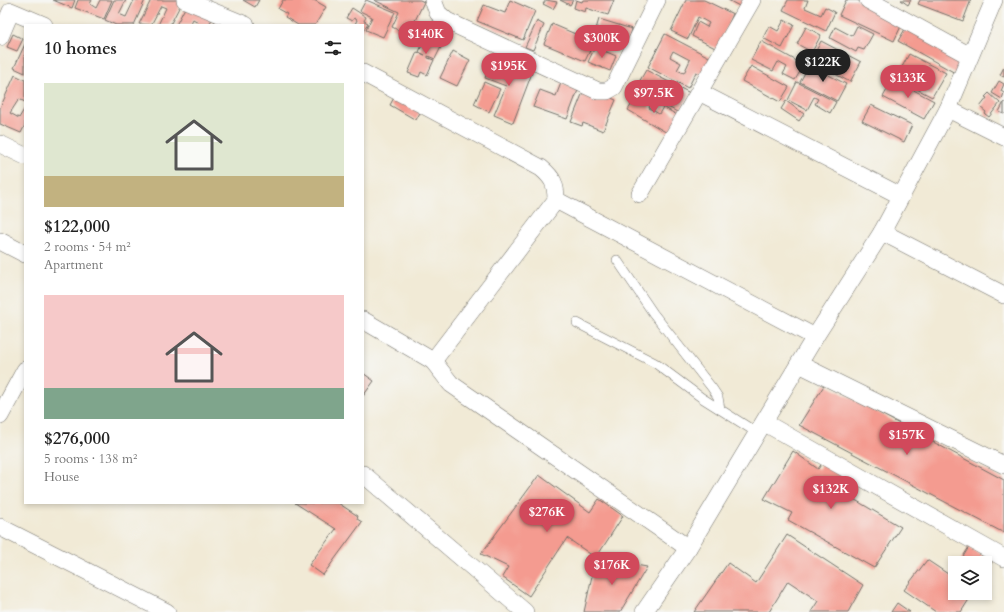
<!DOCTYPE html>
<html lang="en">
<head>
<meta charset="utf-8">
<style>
	:root { --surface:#fff; --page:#f6f6f6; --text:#222; --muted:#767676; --accent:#d1495b }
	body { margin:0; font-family:Cardo,serif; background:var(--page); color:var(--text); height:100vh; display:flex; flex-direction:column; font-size:15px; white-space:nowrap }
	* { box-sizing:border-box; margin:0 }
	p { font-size:13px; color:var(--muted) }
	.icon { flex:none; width:22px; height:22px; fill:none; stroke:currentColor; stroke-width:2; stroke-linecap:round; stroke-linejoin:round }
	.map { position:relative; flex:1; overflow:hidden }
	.drawer { position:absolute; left:24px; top:24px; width:340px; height:480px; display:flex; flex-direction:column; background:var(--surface); border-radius:0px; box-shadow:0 2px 6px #0003 }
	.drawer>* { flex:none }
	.controls { position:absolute; left:948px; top:556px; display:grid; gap:8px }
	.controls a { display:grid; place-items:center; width:44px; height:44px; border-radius:0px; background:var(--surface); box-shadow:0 2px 6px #0003; font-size:20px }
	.price { position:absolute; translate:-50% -34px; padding:0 9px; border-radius:14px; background:var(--accent); color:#fff; font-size:13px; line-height:26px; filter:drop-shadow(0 1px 2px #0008) }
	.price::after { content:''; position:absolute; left:50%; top:24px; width:12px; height:9px; margin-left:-6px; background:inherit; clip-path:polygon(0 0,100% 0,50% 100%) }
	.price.active { background:#222; color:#fff }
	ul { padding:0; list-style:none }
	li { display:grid; align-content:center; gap:8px; height:212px; padding:0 20px }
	li span { display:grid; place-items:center; height:124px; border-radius:0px; color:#555 }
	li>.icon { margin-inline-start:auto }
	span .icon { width:72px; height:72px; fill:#fffc; stroke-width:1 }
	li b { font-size:17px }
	h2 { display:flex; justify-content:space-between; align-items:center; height:48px; padding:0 20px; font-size:17px }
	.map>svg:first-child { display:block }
	.building { fill:#f49b90; fill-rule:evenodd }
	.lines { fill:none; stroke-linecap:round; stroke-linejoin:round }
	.lane-casing { stroke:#706e67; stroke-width:10 }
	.street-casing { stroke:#706e67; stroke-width:18 }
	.lane { stroke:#fff; stroke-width:9 }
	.street { stroke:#fff; stroke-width:17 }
</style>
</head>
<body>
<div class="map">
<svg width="1004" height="612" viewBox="0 0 1004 612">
	<rect width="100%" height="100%" fill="#f6f6f2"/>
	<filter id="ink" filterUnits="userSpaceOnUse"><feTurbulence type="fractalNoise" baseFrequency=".025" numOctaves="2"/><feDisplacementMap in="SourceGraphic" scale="8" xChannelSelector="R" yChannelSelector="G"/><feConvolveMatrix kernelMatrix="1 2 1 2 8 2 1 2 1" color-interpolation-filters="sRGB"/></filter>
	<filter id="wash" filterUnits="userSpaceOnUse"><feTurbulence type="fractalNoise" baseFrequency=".012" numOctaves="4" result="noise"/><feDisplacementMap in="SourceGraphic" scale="16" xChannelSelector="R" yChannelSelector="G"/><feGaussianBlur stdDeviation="0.9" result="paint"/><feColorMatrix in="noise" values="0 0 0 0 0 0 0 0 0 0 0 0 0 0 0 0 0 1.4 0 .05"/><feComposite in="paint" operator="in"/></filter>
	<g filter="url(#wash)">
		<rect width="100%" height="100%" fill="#f1ead6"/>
		<g id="blocks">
			<g class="building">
				<polygon points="53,0 75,0 72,8"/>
				<polygon points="78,0 92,0 90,4 96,8 100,0 112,0 104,19 75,8"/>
				<polygon points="114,0 126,0 119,14 126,17 134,0 145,0 134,25 116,25 105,20"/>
				<polygon points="151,0 177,0 182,2 170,25 158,25 166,8 161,6 151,25 139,24"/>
				<polygon points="243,0 259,0 255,7"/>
				<polygon points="283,0 314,0 326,7 315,25 298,25 285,17 287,14 278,9"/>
				<polygon points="366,0 395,12 383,37 366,30 372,17 360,11"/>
				<polygon points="374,0 420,0 424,2 408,35 392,27 399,12"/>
				<polygon points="510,0 535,11 523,40 477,21 484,5 505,13"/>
				<polygon points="546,0 557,2 553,9 543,4"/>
				<polygon points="560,0 573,0 570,5"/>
				<polygon points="576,0 582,2 583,0 614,0 608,15 586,8 585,12 574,8"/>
				<polygon points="686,0 704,0 733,14 717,49 692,36 698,22 707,27 709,23 698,17 688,39 671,31"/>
				<polygon points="728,0 745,0 741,7"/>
				<polygon points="788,0 808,0 805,8 821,15 825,7 835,12 826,31 783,10"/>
				<polygon points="846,0 857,0 903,22 894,41 839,15"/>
				<polygon points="901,0 911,0 908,5"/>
				<polygon points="920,0 971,0 963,21 918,4"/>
				<polygon points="187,4 213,17 209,25 196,25 198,22 193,19 190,25 176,25"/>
				<polygon points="352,8 366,17 364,21 368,23 363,31 363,25 355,24 357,20 354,18 352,21 346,18"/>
				<polygon points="216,18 231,25 213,25"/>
				<polygon points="599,19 632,29 627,47 594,36"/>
				<polygon points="784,20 794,25 782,48 763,38 769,26 778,31"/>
				<polygon points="537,21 544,25 533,50 525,47"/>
				<polygon points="552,24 594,42 585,61 544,44"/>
				<polygon points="908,24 967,57 957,74 898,41"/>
				<polygon points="857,26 873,34 864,50 858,48 856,52 830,38 835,27 852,36"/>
				<polygon points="806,27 821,35 812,52 797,44"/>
				<polygon points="428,31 445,39 435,59 428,56 428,58 434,60 427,75 421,72 419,77 408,73 417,52 425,55 419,52"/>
				<polygon points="13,34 23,39 17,51 7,47"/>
				<path d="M665,34L713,59L704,76L696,72L688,88L648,67ZM673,51L690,60L684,73L677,70L681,63L670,57Z"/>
				<polygon points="761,41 804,65 795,80 783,74 787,67 778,62 773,71 751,60"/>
				<polygon points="821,41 861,62 850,82 811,61"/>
				<polygon points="25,44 25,73 14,68"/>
				<polygon points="595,47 616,56 610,71 588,62"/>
				<polygon points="453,51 470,60 457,86 440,78"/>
				<polygon points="909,54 946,73 932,97 896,78"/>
				<polygon points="493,58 532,73 513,123 494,115 506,86 485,78"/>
				<polygon points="809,65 846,84 837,101 800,82"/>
				<polygon points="751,66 789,87 780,102 742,81"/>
				<polygon points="1004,67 1004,77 1000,75"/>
				<polygon points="646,70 690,93 679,113 635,89"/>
				<polygon points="15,75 25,80 25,102 19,99 10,113 19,118 25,108 25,125 21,133 0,124 0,108"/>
				<polygon points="893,79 934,101 924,119 883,97"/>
				<polygon points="999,81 1004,84 1001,91 1004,93 1002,99 992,93"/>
				<polygon points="484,82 500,89 489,112 474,104"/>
				<polygon points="797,82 836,102 830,113 815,104 818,99 814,97 807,110 788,100"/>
				<polygon points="561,83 578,90 567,119 533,107 540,90 556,96"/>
				<polygon points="585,87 616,100 603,131 583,123 582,126 571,122"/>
				<polygon points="989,93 1000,103 989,117 985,114 986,112 980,107 987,98 985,97"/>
				<polygon points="396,94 422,109 416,120 390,105"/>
				<polygon points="638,94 652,102 649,108 659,114 663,107 679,116 669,134 628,110"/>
				<polygon points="786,101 804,114 799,121 781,109"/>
				<polygon points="1004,102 1004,114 999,112"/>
				<polygon points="871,105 912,125 904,142 862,121"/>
				<polygon points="363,373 374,381 363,396"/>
				<polygon points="825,384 1004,480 1004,533 799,425"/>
				<polygon points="793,451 818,469 825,459 849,474 840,491 901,527 874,568 788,520 792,513 764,499"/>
				<polygon points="539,475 590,512 599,499 623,516 596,558 567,538 529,596 502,577 508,567 481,554"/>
				<polygon points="295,503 338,503 358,516 357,519 362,522 323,575 309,565 336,529"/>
				<polygon points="787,535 863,585 848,612 811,612 818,601 788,581 769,612 694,612 728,563 756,583"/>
				<polygon points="969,547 992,562 985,573 985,563 959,563"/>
				<polygon points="596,558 647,567 620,612 584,612"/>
				<polygon points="927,560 951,576 955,570 955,593 973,593 961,612 936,612 904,590"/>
				<polygon points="897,603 910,612 891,612"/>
			</g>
		</g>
	</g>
	<g filter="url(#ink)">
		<use href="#blocks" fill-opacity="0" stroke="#706e67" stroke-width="1"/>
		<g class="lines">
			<defs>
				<g id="lane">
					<polyline points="617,260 653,313 712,388 718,397 720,409"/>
					<polyline points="577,323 655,363 702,398 759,434"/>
				</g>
				<g id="street">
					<polyline points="185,0 246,25"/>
					<polyline points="433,0 438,13 447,21 598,91 607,91 614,87 657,0"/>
					<polyline points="868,0 970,56"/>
					<polyline points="0,37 11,11 44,25"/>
					<path d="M363,73L541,168C553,178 556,184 556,200L433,361"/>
					<polyline points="699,92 901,196"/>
					<polyline points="948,109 1004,137"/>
					<polyline points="0,144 25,156"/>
					<polyline points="640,194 752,0"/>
					<polyline points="556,200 815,337"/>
					<polyline points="882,232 1004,295"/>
					<polyline points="0,241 25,254"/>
					<polyline points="363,320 433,361 451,384 688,548"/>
					<polyline points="799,364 1004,465"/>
					<polyline points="0,416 25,370"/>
					<polyline points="765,423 1004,558"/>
					<polyline points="363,474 525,612"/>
					<polyline points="0,527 167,612"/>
					<polyline points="644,612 688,548 815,337 882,232 948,109 994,0"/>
				</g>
			</defs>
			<use href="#lane" class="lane-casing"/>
			<use href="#street" class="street-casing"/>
			<use href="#lane" class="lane"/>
			<use href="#street" class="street"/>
		</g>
	</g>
</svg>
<div class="controls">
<a><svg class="icon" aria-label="layers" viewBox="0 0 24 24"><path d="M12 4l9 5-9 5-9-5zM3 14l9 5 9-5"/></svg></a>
</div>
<b class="price" style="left:426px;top:55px">$140K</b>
<b class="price" style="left:602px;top:59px">$300K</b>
<b class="price active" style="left:823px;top:83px">$122K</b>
<b class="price" style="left:509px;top:87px">$195K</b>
<b class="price" style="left:908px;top:99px">$133K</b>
<b class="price" style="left:654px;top:114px">$97.5K</b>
<b class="price" style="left:907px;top:456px">$157K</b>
<b class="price" style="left:831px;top:510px">$132K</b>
<b class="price" style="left:547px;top:533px">$276K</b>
<b class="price" style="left:612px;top:586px">$176K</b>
<section class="drawer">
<h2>10 homes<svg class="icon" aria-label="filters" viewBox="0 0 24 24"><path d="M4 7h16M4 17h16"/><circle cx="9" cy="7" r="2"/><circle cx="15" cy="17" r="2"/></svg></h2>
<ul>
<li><span style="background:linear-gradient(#dfe7d0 75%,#c2b280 0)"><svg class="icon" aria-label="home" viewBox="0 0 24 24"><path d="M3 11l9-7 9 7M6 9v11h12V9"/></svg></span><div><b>$122,000</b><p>2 rooms · 54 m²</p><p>Apartment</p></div></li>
<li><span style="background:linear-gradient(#f6c9c9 75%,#7fa58c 0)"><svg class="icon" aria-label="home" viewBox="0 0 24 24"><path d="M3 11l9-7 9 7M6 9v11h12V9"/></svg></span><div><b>$276,000</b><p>5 rooms · 138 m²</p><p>House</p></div></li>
</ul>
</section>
</div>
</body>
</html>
